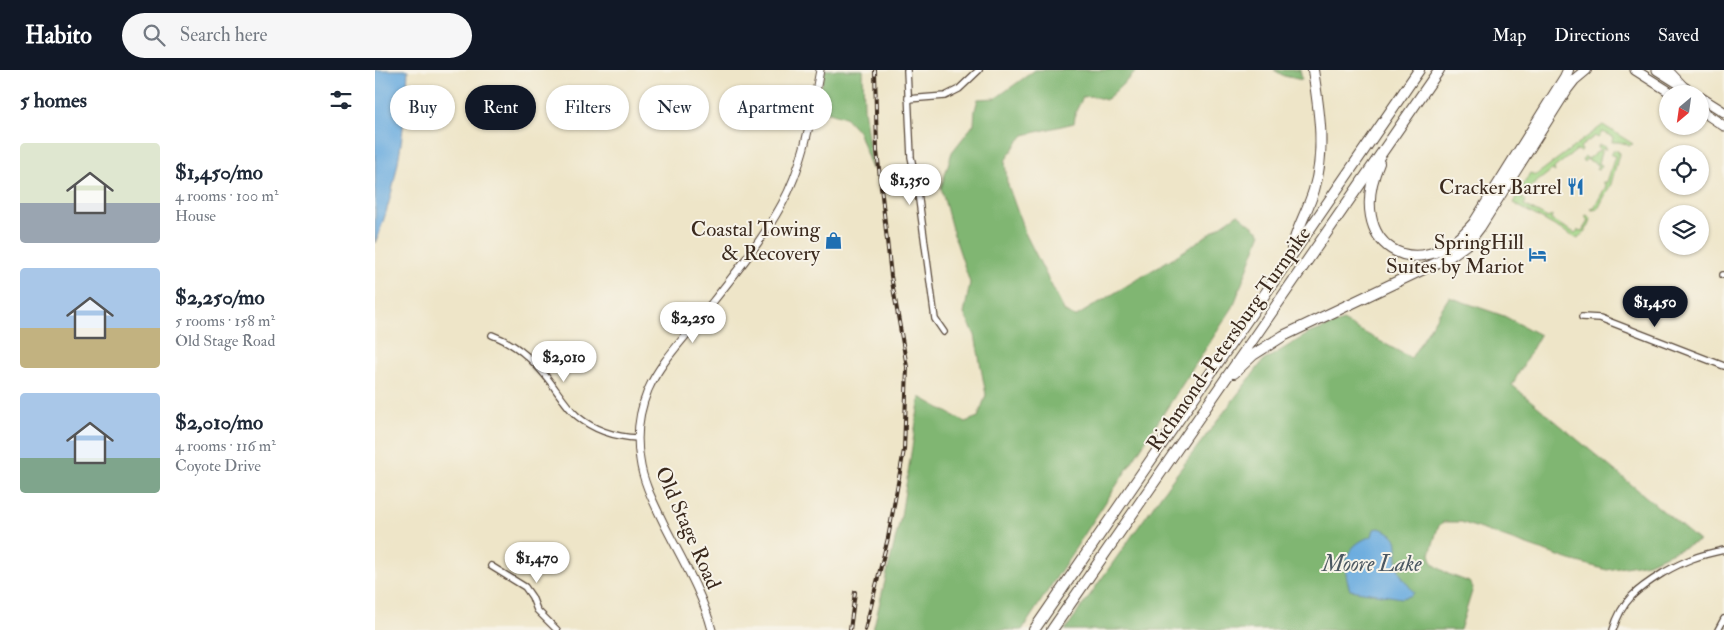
<!DOCTYPE html>
<html lang="en">
<head>
<meta charset="utf-8">
<style>
	:root { --surface:#fff; --page:#f6f6f7; --text:#1f2937; --muted:#747a83; --accent:#111827 }
	body { margin:0; font-family:"IM FELL Double Pica",serif; background:var(--page); color:var(--text); height:100vh; display:flex; flex-direction:column; font-size:19px; white-space:nowrap }
	* { box-sizing:border-box; margin:0 }
	p { font-size:16px; color:var(--muted) }
	.icon { flex:none; width:28px; height:28px; fill:none; stroke:currentColor; stroke-width:2; stroke-linecap:round; stroke-linejoin:round }
	.map { position:relative; flex:1; overflow:hidden }
	.drawer { display:flex; flex-direction:column; background:var(--surface); width:375px }
	.drawer>* { flex:none }
	.hud { position:absolute; left:15px; top:15px; width:475px; height:45px; display:flex; gap:10px }
	.needle { width:32px; rotate:209deg }
	.tools { position:absolute; left:1284px; top:15px; display:grid; gap:10px }
	.tools a { display:grid; place-items:center; width:50px; height:50px; border-radius:50%; background:var(--surface); box-shadow:0 1px 4px #0004; font-size:25px }
	.price { position:absolute; translate:-50% -42px; padding:0 11px; border-radius:18px; background:#fff; color:#222; font-size:16px; line-height:32px; filter:drop-shadow(0 1px 2px #0008) }
	.price::after { content:''; position:absolute; left:50%; top:30px; width:15px; height:11px; margin-left:-8px; background:inherit; clip-path:polygon(0 0,100% 0,50% 100%) }
	.price.active { background:var(--accent); color:#fff }
	ul { padding:0; list-style:none }
	li { display:flex; align-items:center; gap:15px; height:125px; padding:0 20px }
	li span { display:grid; place-items:center; flex:none; width:140px; height:100px; border-radius:5px; color:#555 }
	li>.icon { margin-inline-start:auto }
	span .icon { width:60px; height:60px; fill:#fffc; stroke-width:1 }
	li b { font-size:21px }
	h2 { display:flex; justify-content:space-between; align-items:center; height:60px; padding:0 20px; font-size:21px }
	.pill { padding:0 18px; border-radius:22px; background:var(--surface); box-shadow:0 1px 4px #0004; font-size:18px; line-height:45px }
	.pill.active { background:var(--accent); color:#fff }
	header { display:flex; align-items:center; gap:30px; box-sizing:border-box; height:70px; padding:0 25px; background:var(--accent); color:#fff }
	header strong { font-size:24px }
	nav { display:flex; gap:28px; margin-inline-start:auto; font-size:18px }
	.search { width:350px; height:45px; background:var(--page); display:flex; align-items:center; gap:12px; box-sizing:border-box; padding:0 18px; border-radius:28px; color:var(--muted); font-size:19px }
	main { display:flex; flex:1; min-height:0 }
	.map>svg:first-child { display:block }
	.green { fill:#a0d484; stroke:#6e7f51 }
	.forest { fill:#80b672; stroke:#5e7048 }
	.water { fill:#6bacdf; stroke:#536b7e }
	.lines { fill:none; stroke-linecap:round; stroke-linejoin:round }
	.minor-casing { stroke:#564638; stroke-width:8 }
	.tertiary-casing { stroke:#564638; stroke-width:9 }
	.primary-casing { stroke:#564638; stroke-width:11 }
	.motorway-casing { stroke:#564638; stroke-width:12 }
	.minor { stroke:#fff; stroke-width:5.5 }
	.tertiary { stroke:#fff; stroke-width:7 }
	.primary { stroke:#fff; stroke-width:9 }
	.motorway { stroke:#fff; stroke-width:10 }
	.rail-casing { stroke:#3b2a1e; stroke-width:4 }
	.rail { stroke:#f7f3e8; stroke-width:2; stroke-dasharray:5.5; stroke-linecap:butt }
	.labels { text-anchor:middle; dominant-baseline:central; stroke-width:4; stroke-linejoin:round; paint-order:stroke }
	.poi-label { font-size:21px; fill:#3b2a1e; stroke:#f7f3e8; text-anchor:end }
	.street-label { font-size:21px; fill:#3b2a1e; stroke:#f7f3e8 }
	.water-label { font-size:22px; font-style:italic; fill:#4c5862; stroke:#f7f3e8 }
</style>
</head>
<body>
<header>
<strong>Habito</strong>
<div class="search"><svg class="icon" aria-label="search" viewBox="0 0 24 24"><circle cx="10" cy="10" r="6"/><path d="M15 15l6 6"/></svg>Search here</div>
<nav><a>Map</a><a>Directions</a><a>Saved</a></nav>
</header>
<main>
<section class="drawer">
<h2>5 homes<svg class="icon" aria-label="filters" viewBox="0 0 24 24"><path d="M4 7h16M4 17h16"/><circle cx="9" cy="7" r="2"/><circle cx="15" cy="17" r="2"/></svg></h2>
<ul>
<li><span style="background:linear-gradient(#dfe7d0 60%,#9aa5b1 0)"><svg class="icon" aria-label="home" viewBox="0 0 24 24"><path d="M3 11l9-7 9 7M6 9v11h12V9"/></svg></span><div><b>$1,450/mo</b><p>4 rooms · 100 m²</p><p>House</p></div></li>
<li><span style="background:linear-gradient(#a9c7e8 60%,#c2b280 0)"><svg class="icon" aria-label="home" viewBox="0 0 24 24"><path d="M3 11l9-7 9 7M6 9v11h12V9"/></svg></span><div><b>$2,250/mo</b><p>5 rooms · 158 m²</p><p>Old Stage Road</p></div></li>
<li><span style="background:linear-gradient(#a9c7e8 65%,#7fa58c 0)"><svg class="icon" aria-label="home" viewBox="0 0 24 24"><path d="M3 11l9-7 9 7M6 9v11h12V9"/></svg></span><div><b>$2,010/mo</b><p>4 rooms · 116 m²</p><p>Coyote Drive</p></div></li>
</ul>
</section>
<div class="map">
<svg width="1349" height="560" viewBox="0 0 1349 560">
	<rect width="100%" height="100%" fill="#f7f3e8"/>
	<filter id="ink" filterUnits="userSpaceOnUse"><feTurbulence type="fractalNoise" baseFrequency=".02" numOctaves="2"/><feDisplacementMap in="SourceGraphic" scale="10" xChannelSelector="R" yChannelSelector="G"/><feConvolveMatrix kernelMatrix="1 2 1 2 8 2 1 2 1" color-interpolation-filters="sRGB"/></filter>
	<filter id="wash" filterUnits="userSpaceOnUse"><feTurbulence type="fractalNoise" baseFrequency=".0096" numOctaves="4" result="noise"/><feDisplacementMap in="SourceGraphic" scale="20" xChannelSelector="R" yChannelSelector="G"/><feGaussianBlur stdDeviation="1.12" result="paint"/><feColorMatrix in="noise" values="0 0 0 0 0 0 0 0 0 0 0 0 0 0 0 0 0 1.4 0 .05"/><feComposite in="paint" operator="in"/></filter>
	<g filter="url(#wash)">
		<rect width="100%" height="100%" fill="#eee5c8"/>
		<g class="green">
			<polygon points="1228,55 1258,74 1255,75 1244,72 1237,72 1238,67 1227,62 1223,68 1220,66 1205,77 1207,81 1206,82 1202,80 1179,98 1180,102 1177,100 1154,118 1155,122 1151,121 1147,128 1151,131 1149,135 1173,148 1177,145 1176,150 1200,163 1203,160 1207,161 1213,151 1210,146 1212,145 1216,149 1214,156 1203,169 1138,133 1155,103 1161,105"/>
			<polygon points="1224,75 1229,76 1231,79 1227,79 1223,93 1227,95 1224,100 1222,99 1224,95 1211,89 1209,92 1207,90 1210,86 1213,89 1225,80 1223,77"/>
			<polygon points="1239,80 1243,81 1244,84 1236,114 1223,139 1217,140 1215,138 1219,138 1231,116 1228,112 1232,112 1240,86 1236,85"/>
		</g>
		<g class="forest">
			<polygon points="450,0 488,0 489,38 497,99 483,61 470,47 444,39 446,18"/>
			<polygon points="660,0 763,0 731,30 717,26 708,27 701,41 699,53 649,65 641,74 630,91 632,112 650,163 690,242 700,247 809,181 863,144 886,163 858,237 647,560 498,560 526,446 545,327 590,352 603,347 611,325 600,265 589,244 595,213 577,159 566,118 577,82 599,54 600,40 603,29 621,28"/>
			<polygon points="899,0 925,0 927,10 909,6"/>
			<polygon points="1074,227 1129,246 1165,265 1137,315 1324,471 1273,493 1232,500 1195,490 1086,452 1068,452 1063,457 1055,484 1058,494 1073,504 1094,512 1098,518 1085,560 690,560 794,414 888,291 933,264 968,251 1036,288"/>
		</g>
		<g class="water">
			<path d="M0,0H33C30,57 22,121 0,173Z"/>
			<path d="M1004,458C1032,467 1017,479 1024,500C1027,509 1034,515 1039,523L1035,526L1027,528L975,520C966,494 970,475 997,466L999,459Z"/>
		</g>
	</g>
	<g filter="url(#ink)">
		<g class="lines">
			<defs>
				<g id="minor">
					<polyline points="532,0 536,87 542,115 560,249 569,262"/>
					<polyline points="533,29 570,26 584,19 604,0"/>
					<polyline points="1348,205 1349,205"/>
					<polyline points="1207,247 1225,248 1349,296"/>
					<path d="M117,265C142,274 160,291 176,313C184,324 192,337 202,346C220,361 241,367 263,368"/>
					<polyline points="116,496 150,517 157,527 162,540 182,560"/>
					<path d="M1238,560C1247,530 1262,519 1288,503C1309,491 1324,485 1349,480"/>
					<polyline points="1343,560 1349,549"/>
				</g>
				<path id="tertiary" d="M337,560C327,522 306,488 289,454C279,433 268,413 265,390C261,367 264,342 273,320C284,295 304,274 321,253C351,215 384,176 407,134C430,92 436,46 445,0"/>
				<g id="primary">
					<polyline points="1260,0 1298,24"/>
					<polyline points="1282,0 1320,24"/>
					<polyline points="1325,27 1349,42"/>
					<polyline points="1325,40 1349,56"/>
				</g>
				<g id="motorway">
					<polyline points="1292,0 1307,16"/>
					<path d="M1004,93C969,174 1041,221 1099,153L1190,7L1193,0"/>
					<path d="M917,178C922,158 933,140 939,120C951,80 944,40 938,0"/>
					<polyline points="859,303 878,285 908,266 1074,187 1092,174 1105,157 1192,19 1199,10 1211,0"/>
					<polyline points="659,560 1044,0"/>
					<polyline points="677,560 1064,0"/>
				</g>
			</defs>
			<use href="#minor" class="minor-casing"/>
			<use href="#tertiary" class="tertiary-casing"/>
			<use href="#primary" class="primary-casing"/>
			<use href="#motorway" class="motorway-casing"/>
			<use href="#minor" class="minor"/>
			<use href="#tertiary" class="tertiary"/>
			<use href="#primary" class="primary"/>
			<use href="#motorway" class="motorway"/>
			<defs>
				<g id="rail">
					<polyline points="475,560 480,522"/>
					<polyline points="490,560 513,468 529,380 532,297 516,206 502,81 500,0"/>
				</g>
			</defs>
			<use href="#rail" class="rail-casing"/>
			<use href="#rail" class="rail"/>
		</g>
	</g>
	<defs>
		<symbol id="restaurant-bare" viewBox="-9 -9 18 18"><path d="M-5-6h1v4h1v-4h1v4h1v-4h1v5L-1.5 .5V6h-2V.5L-5-1ZM5-6V6H3V1.5H1.5Q1.5-4 5-6Z" fill="#1f6fb2" stroke="#f7f3e8" stroke-width="2.5" paint-order="stroke"/></symbol>
		<symbol id="shop-bare" viewBox="-9 -9 18 18"><path d="M-5-2.5h2.3a2.7 3.5 0 0 1 5.4 0H5L5.5 6h-11ZM-1.5-2.5h3a1.5 2.3 0 0 0-3 0Z" fill="#1f6fb2" stroke="#f7f3e8" stroke-width="2.5" paint-order="stroke"/></symbol>
		<symbol id="hotel-bare" viewBox="-9 -9 18 18"><path d="M-6-4.5h1.5V1H6V5H4.5V3h-9V5H-6ZM-4 0a1.8 1.8 0 1 1 3.6 0ZM.5 0V-2.5h3Q6-2.5 6 0Z" fill="#1f6fb2" stroke="#f7f3e8" stroke-width="2.5" paint-order="stroke"/></symbol>
	</defs>
	<g fill-rule="evenodd">
		<use href="#restaurant-bare" x="1188" y="104" width="25" height="25"/>
		<use href="#shop-bare" x="446" y="158" width="25" height="25"/>
		<use href="#hotel-bare" x="1150" y="172" width="25" height="25"/>
	</g>
	<g class="labels">
		<g class="poi-label">
			<text x="1187" y="117">Cracker Barrel</text>
			<text x="445" y="159">Coastal Towing<tspan x="445" dy="24">&amp; Recovery</tspan></text>
			<text x="1149" y="172">SpringHill<tspan x="1149" dy="24">Suites by Mariot</tspan></text>
		</g>
		<g class="street-label">
			<text transform="translate(854 269) rotate(-55)">Richmond-Petersburg Turnpike</text>
			<text transform="translate(313 458) rotate(66)">Old Stage Road</text>
		</g>
		<g class="water-label">
			<text x="997" y="494">Moore Lake</text>
		</g>
	</g>
</svg>
<div class="tools">
<a><svg class="needle" viewBox="-14 -14 28 28"><path d="M0-13l5 13h-10z" fill="#e53935"/><path d="M0 13l5-13h-10z" fill="#747a83"/></svg></a>
<a><svg class="icon" aria-label="locate" viewBox="0 0 24 24"><circle cx="12" cy="12" r="6"/><path d="M12 2v4M12 18v4M2 12h4M18 12h4"/></svg></a>
<a><svg class="icon" aria-label="layers" viewBox="0 0 24 24"><path d="M12 4l9 5-9 5-9-5zM3 14l9 5 9-5"/></svg></a>
</div>
<b class="price" style="left:535px;top:136px">$1,350</b>
<b class="price active" style="left:1280px;top:258px">$1,450</b>
<b class="price" style="left:318px;top:274px">$2,250</b>
<b class="price" style="left:189px;top:313px">$2,010</b>
<b class="price" style="left:162px;top:514px">$1,470</b>
<div class="hud">
<a class="pill">Buy</a>
<a class="pill active">Rent</a>
<a class="pill">Filters</a>
<a class="pill">New</a>
<a class="pill">Apartment</a>
</div>
</div>
</main>
</body>
</html>
